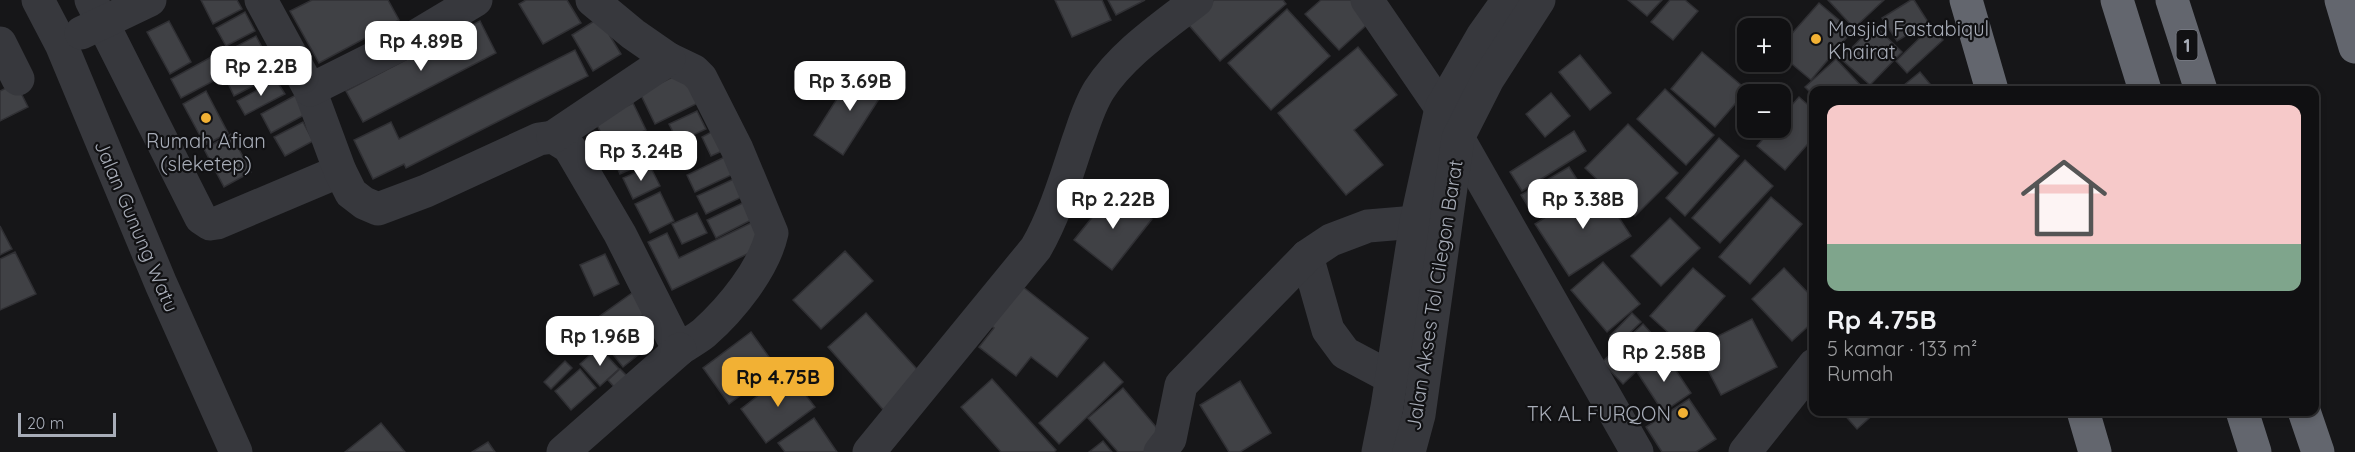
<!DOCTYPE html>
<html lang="id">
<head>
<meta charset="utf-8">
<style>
	:root { --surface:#101012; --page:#19191b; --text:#f1f3f6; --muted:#9c9d9f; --line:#303032; --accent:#f2b134 }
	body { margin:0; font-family:Quicksand,sans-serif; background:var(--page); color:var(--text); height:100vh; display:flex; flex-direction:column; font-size:22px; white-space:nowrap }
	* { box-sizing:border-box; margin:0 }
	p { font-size:20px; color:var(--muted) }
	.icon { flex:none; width:33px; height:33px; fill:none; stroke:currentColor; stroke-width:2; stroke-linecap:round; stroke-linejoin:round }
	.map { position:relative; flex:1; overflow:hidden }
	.sheet { position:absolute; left:1809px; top:86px; width:510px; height:330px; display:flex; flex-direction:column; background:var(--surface); border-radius:12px; box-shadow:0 3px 9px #0003,0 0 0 2px var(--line) }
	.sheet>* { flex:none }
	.tools { position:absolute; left:1737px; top:18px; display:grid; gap:12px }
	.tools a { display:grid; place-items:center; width:54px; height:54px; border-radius:12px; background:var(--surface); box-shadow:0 3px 9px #0003,0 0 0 2px var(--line); font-size:30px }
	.scale { position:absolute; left:18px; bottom:15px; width:98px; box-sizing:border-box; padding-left:6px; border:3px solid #a8adb8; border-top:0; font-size:16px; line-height:21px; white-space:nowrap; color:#a8adb8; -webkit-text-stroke:4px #111113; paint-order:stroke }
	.price { position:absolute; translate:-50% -51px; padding:0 14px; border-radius:12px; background:#fff; color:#222; font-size:20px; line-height:39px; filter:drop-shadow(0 2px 3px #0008) }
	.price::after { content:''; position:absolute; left:50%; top:36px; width:18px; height:14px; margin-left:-9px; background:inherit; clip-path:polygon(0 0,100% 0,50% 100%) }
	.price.on { background:var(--accent); color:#111 }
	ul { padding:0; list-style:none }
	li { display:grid; align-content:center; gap:12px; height:318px; padding:0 18px }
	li+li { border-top:2px solid var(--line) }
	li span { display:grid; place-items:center; height:186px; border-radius:12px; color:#555 }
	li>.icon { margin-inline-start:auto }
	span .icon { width:108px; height:108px; fill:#fffc; stroke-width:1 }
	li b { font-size:26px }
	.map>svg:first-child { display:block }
	.building { fill:#404145; stroke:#303034; stroke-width:1.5 }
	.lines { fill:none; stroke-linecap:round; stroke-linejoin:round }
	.minor { stroke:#37383d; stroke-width:33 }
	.highway { stroke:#63666e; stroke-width:33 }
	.poi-dot { fill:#f2b134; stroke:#111113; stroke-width:2 }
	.labels { text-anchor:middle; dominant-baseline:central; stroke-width:4.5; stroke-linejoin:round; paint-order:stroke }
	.shield { fill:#111113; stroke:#7b7e86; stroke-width:1.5 }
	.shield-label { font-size:18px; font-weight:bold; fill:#a8adb8 }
	.poi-label { font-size:20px; fill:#a8adb8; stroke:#111113; text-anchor:start }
	.street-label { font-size:20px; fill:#a8adb8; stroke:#111113 }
</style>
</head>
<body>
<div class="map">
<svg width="2355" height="452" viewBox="0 0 2355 452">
	<rect width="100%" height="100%" fill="#161618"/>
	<g class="building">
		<polygon points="201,0 237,0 242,9 213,24"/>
		<polygon points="312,0 388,0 399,20 319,63 290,11"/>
		<polygon points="526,0 567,0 581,23 543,44 519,4"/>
		<polygon points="1055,0 1102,0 1111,20 1072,37"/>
		<polygon points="1108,0 1145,0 1116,15"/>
		<polygon points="1214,0 1283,0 1286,4 1220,61 1187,23"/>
		<polygon points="1321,0 1351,0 1371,21 1339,50 1305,14"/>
		<polygon points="1628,0 1662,0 1647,16"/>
		<polygon points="1670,0 1685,0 1698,11 1673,40 1651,22"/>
		<polygon points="1828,0 1884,0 1854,28"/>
		<polygon points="1911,0 1914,0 1928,22 1897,41 1882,18"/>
		<polygon points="1819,3 1852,31 1811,80 1780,54 1780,47"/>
		<polygon points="1287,9 1330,56 1271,110 1228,63"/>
		<polygon points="245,12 255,31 226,46 216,28"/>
		<polygon points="599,18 621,54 593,71 572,35"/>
		<polygon points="169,21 191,62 170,74 147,32"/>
		<polygon points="480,21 496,53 363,122 346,91"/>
		<polygon points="1874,25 1902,52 1870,85 1841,59"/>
		<polygon points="1931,27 1943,40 1907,73 1896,61"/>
		<polygon points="256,36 265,53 232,72 222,54"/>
		<polygon points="1358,47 1397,95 1354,130 1383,165 1346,195 1278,113"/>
		<polygon points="575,50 588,76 406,168 404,164 373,179 354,140 391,122 399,139"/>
		<polygon points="1702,52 1747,90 1715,127 1671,89"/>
		<polygon points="1580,55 1611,93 1590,110 1559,72"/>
		<polygon points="213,56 223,76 181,98 171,79"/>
		<polygon points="265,58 274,75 234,96 226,79"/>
		<polygon points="1836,59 1865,90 1814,90 1814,96 1805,87"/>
		<polygon points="856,69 886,88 843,155 814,135"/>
		<polygon points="685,71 700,102 655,124 640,93"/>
		<polygon points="1920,72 1935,90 1898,90"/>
		<polygon points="276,80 285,94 245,115 237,101"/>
		<polygon points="16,83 28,107 0,121 0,91"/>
		<polygon points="1665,89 1714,135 1686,165 1637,119"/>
		<polygon points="206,91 228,133 205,145 183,104"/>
		<polygon points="1551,93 1570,116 1545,137 1526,114"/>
		<polygon points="296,95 306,114 271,133 261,114"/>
		<polygon points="1799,97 1814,110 1814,137 1785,170 1757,146 1772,128 1780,128 1780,118"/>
		<polygon points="633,103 646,130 609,149 595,121"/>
		<polygon points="697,111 706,129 678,142 669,124"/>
		<polygon points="303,122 313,141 285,156 274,137"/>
		<polygon points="1628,124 1678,173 1635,216 1585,168"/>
		<polygon points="719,128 729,148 711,156 702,137"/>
		<polygon points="1574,131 1586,151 1522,191 1510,172"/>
		<polygon points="231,134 251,172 224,187 204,149"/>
		<polygon points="1719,138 1739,156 1685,216 1666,198"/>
		<polygon points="639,139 649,161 620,174 610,152"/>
		<polygon points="733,153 742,170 695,192 687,175"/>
		<polygon points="1745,160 1773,186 1720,243 1692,218"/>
		<polygon points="650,166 660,186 633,199 623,178"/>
		<polygon points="1569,167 1580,184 1532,213 1521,195"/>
		<polygon points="740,176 748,194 706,214 697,196"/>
		<polygon points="1597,184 1631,236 1569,276 1535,224"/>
		<polygon points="1115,189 1152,219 1112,270 1074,240"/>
		<polygon points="660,192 674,221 650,233 635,204"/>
		<polygon points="1771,197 1802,224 1750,284 1719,257"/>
		<polygon points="753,198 761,215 716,238 707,220"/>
		<polygon points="697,213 707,233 682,244 672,224"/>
		<polygon points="1670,218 1700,248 1661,286 1631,256"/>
		<polygon points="757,220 768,244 672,290 648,242 667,233 679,258"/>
		<polygon points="0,226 12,249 0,255"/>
		<polygon points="845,251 873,281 821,329 793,300"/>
		<polygon points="15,252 36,294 0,310 0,259"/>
		<polygon points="605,254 619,284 594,296 580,265"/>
		<polygon points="1603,262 1640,304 1607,332 1571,290"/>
		<polygon points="1693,268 1725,296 1682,345 1650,316"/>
		<polygon points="1784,268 1814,299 1814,321 1792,341 1752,299"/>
		<polygon points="1013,279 1088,338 1057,377 1031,357 1016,376 979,347 994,328 982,319"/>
		<polygon points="639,288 654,307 614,336 600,316"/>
		<polygon points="866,313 925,378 886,413 828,347"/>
		<polygon points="1632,313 1641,322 1618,344 1610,336"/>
		<polygon points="1752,319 1777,367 1721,395 1696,347"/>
		<polygon points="635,324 652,344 623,367 607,347"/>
		<polygon points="1643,324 1663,346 1623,384 1602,362"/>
		<polygon points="751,332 777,368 729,404 703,368"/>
		<polygon points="599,347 619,369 600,386 580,364"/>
		<polygon points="1665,354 1691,393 1663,412 1637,372"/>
		<polygon points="565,361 572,368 551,389 544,382"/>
		<polygon points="1104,362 1123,382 1059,444 1039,423"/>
		<polygon points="580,369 596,388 571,410 555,391"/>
		<polygon points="620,369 627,376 615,388 608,380"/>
		<polygon points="788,372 815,407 766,443 741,409"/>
		<polygon points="992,379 1056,450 1054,452 1001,452 961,407"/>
		<polygon points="1240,381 1271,433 1240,452 1229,452 1200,405"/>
		<polygon points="1123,388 1167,440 1153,452 1118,452 1088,418"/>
		<polygon points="1689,399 1716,439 1696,452 1662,452 1646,427"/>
		<polygon points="1841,411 1877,411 1857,429"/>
		<polygon points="814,418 837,452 785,452 778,443"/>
		<polygon points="381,423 405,452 345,452"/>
		<polygon points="1103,441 1112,452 1089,452"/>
		<polygon points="488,442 495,452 472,452"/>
	</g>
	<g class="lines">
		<g class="minor">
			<polyline points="38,0 61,44 161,284 236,452"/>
			<polyline points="91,0 201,218 210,224 217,223 340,171"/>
			<path d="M261,0L310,90L340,171L351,193L364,203L378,209L426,191L539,139L553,137L569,147L620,234L671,335L680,349C688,343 697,339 704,333C731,309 764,269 772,233L737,149L701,78L694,71L669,59"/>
			<polyline points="1367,0 1441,108 1637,452"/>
			<polyline points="81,33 150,0"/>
			<polyline points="0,43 18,79"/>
			<polyline points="310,90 406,42 476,0"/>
			<polyline points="553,137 669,59 633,34 592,0"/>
			<polyline points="1307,256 1328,330 1345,353 1392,378"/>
			<polyline points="563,452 680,349"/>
			<path d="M869,452L1036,248C1055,215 1066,177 1078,141C1084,124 1089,106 1099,90C1123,53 1163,27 1197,0"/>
			<polyline points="1160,452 1170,439 1181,385 1307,256 1331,240 1368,226 1416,222"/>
			<polyline points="1378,452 1387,407 1416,222 1441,108 1483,35 1508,0"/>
			<polyline points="1409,452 1419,415 1458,138 1488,79 1539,0"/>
			<polyline points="1745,452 1814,365"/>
		</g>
		<g class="highway">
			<polyline points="1966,0 1992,90"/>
			<polyline points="2117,0 2145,90"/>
			<polyline points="2172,0 2201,90"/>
			<polyline points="2341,0 2355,47"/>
			<polyline points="2083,411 2095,452"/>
			<polyline points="2242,411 2255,452"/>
			<polyline points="2304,411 2318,452"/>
		</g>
	</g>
	<g class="poi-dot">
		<circle cx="1816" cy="39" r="6"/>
		<circle cx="206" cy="118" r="6"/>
		<circle cx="1683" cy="413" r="6"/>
	</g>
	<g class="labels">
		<rect class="shield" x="2176.5" y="30" width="21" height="30" rx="4.5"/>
		<g class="shield-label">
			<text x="2187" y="45">1</text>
		</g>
		<g class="poi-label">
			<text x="1828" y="28">Masjid Fastabiqul<tspan x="1828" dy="23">Khairat</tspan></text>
			<text x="206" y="140" text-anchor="middle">Rumah Afian<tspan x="206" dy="23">(sleketep)</tspan></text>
			<text x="1671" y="413" text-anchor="end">TK AL FURQON</text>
		</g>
		<g class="street-label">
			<text transform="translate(137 226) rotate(67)">Jalan Gunung Watu</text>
			<text transform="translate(1434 295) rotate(-81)">Jalan Akses Tol Cilegon Barat</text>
		</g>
	</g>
</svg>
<div class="tools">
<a>+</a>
<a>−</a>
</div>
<div class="scale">20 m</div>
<b class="price" style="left:421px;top:72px">Rp 4.89B</b>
<b class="price" style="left:261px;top:97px">Rp 2.2B</b>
<b class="price" style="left:850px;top:112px">Rp 3.69B</b>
<b class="price" style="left:641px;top:182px">Rp 3.24B</b>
<b class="price" style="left:1113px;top:230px">Rp 2.22B</b>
<b class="price" style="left:1583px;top:230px">Rp 3.38B</b>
<b class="price" style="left:600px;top:367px">Rp 1.96B</b>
<b class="price" style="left:1664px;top:383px">Rp 2.58B</b>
<b class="price on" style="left:778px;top:408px">Rp 4.75B</b>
<section class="sheet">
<ul>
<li><span style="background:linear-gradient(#f6c9c9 75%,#7fa58c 0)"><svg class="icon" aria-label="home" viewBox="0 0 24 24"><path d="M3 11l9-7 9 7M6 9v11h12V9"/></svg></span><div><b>Rp 4.75B</b><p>5 kamar · 133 m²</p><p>Rumah</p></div></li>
</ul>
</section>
</div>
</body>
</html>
